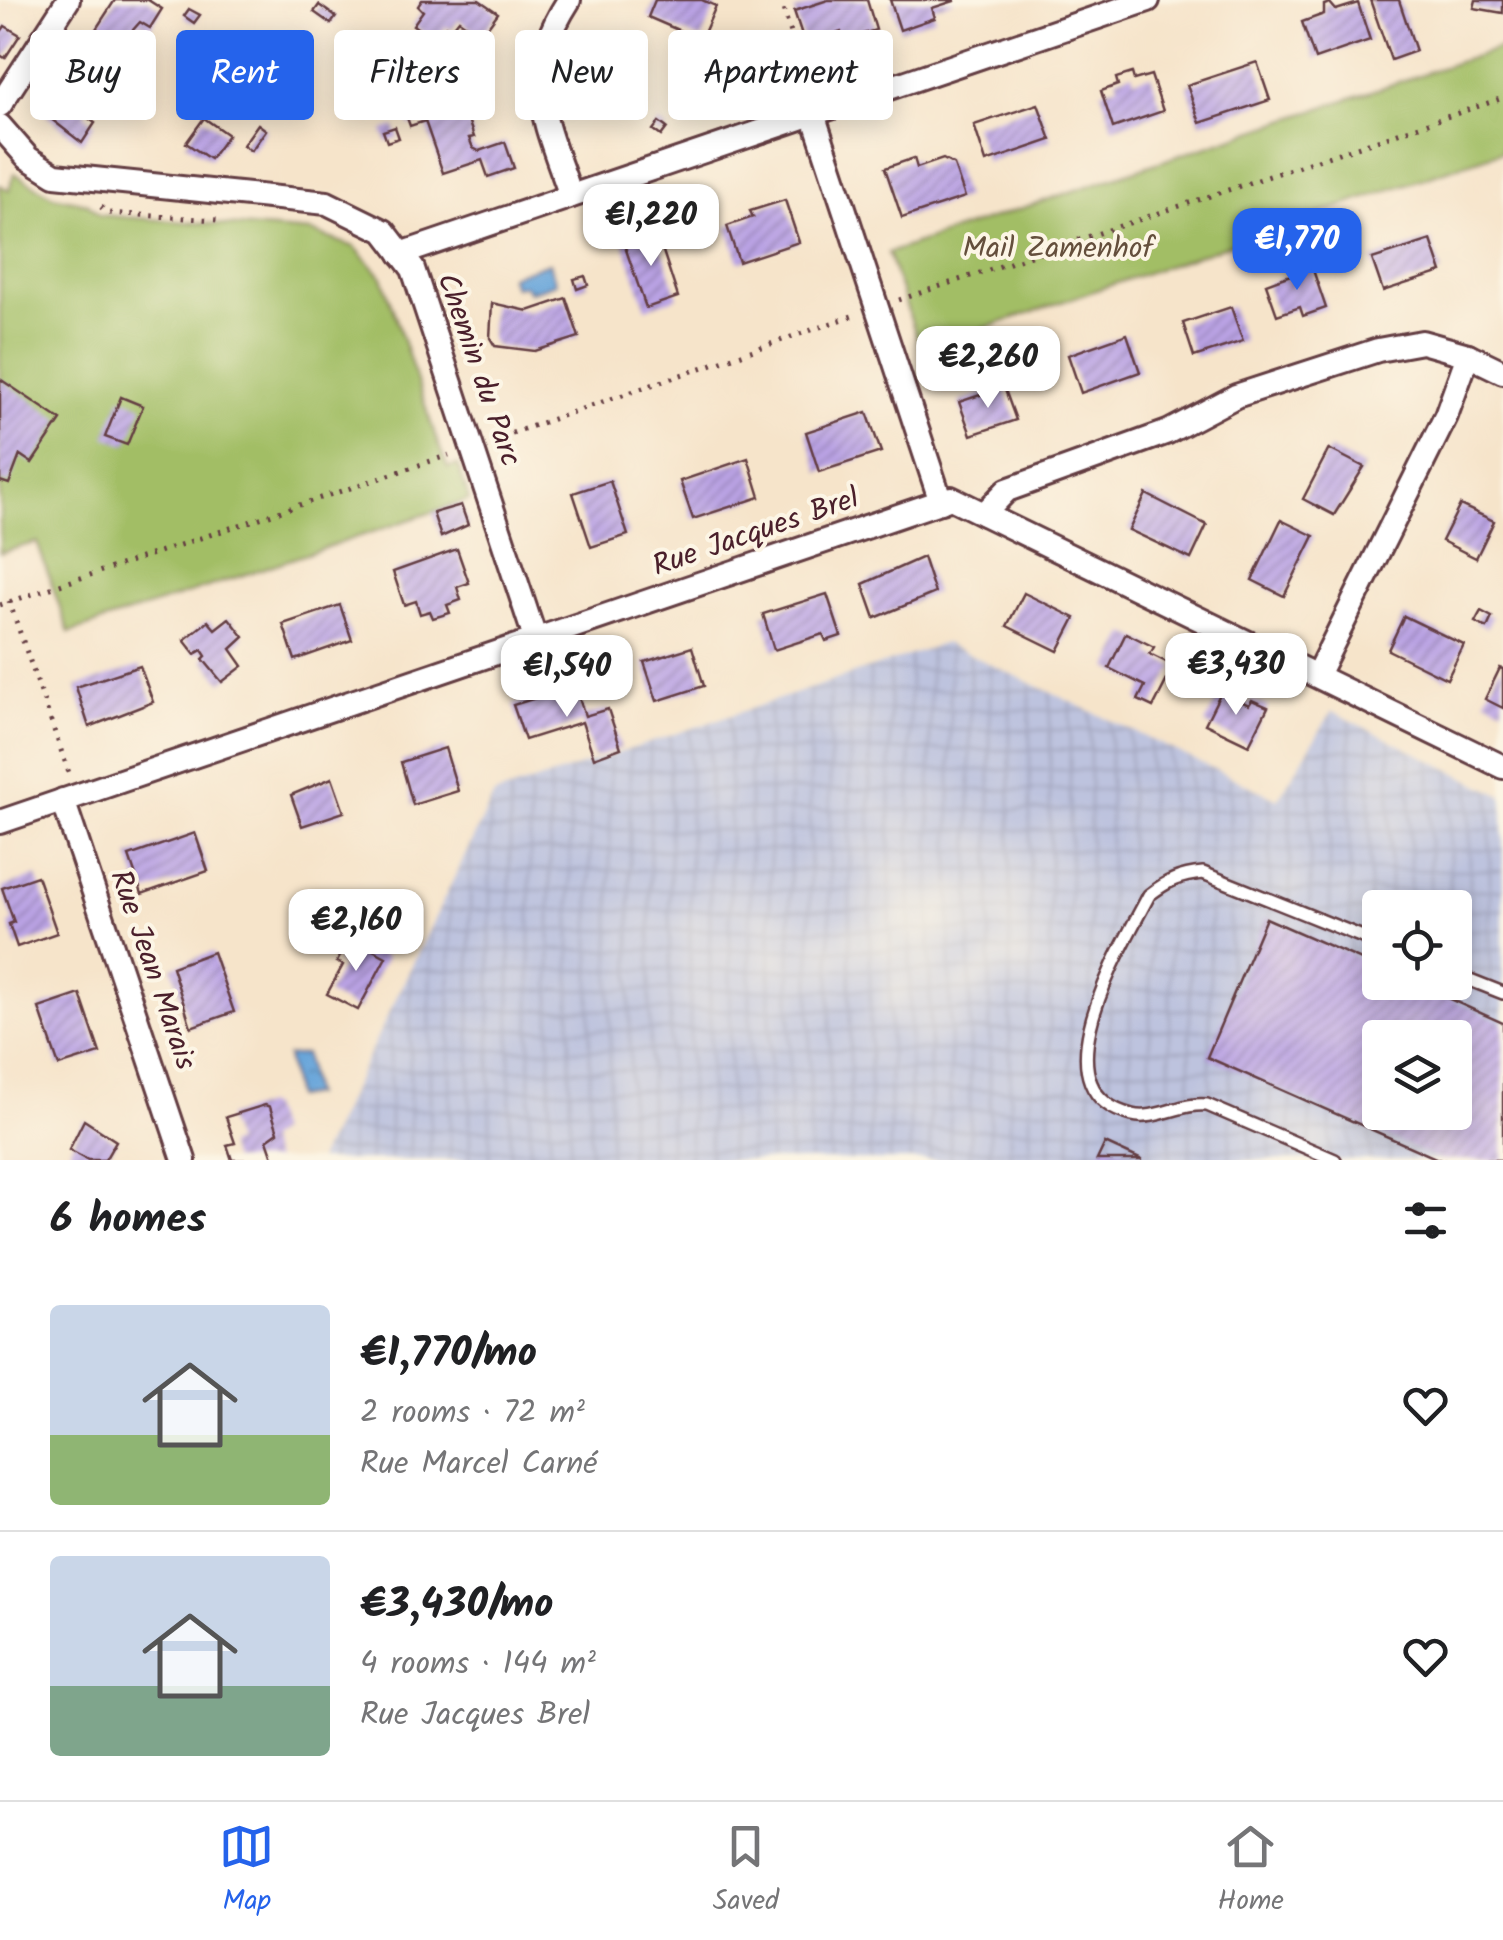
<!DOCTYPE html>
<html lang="en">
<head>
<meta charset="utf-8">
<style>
	:root { --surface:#fff; --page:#f6f6f6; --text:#202124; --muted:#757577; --line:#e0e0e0; --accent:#2563eb }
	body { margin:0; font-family:Kalam,sans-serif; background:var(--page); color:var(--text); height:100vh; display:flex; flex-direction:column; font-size:38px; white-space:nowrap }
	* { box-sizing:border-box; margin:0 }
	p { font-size:32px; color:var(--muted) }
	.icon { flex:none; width:55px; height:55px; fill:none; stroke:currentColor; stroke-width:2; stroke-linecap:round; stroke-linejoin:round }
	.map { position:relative; height:1160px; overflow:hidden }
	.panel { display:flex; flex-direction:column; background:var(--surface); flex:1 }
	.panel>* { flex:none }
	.hud { position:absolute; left:30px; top:30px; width:1000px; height:90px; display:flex; gap:20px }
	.controls { position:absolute; left:1362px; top:890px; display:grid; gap:20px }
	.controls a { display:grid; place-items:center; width:110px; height:110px; border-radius:10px; background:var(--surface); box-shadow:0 5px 25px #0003; font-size:50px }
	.price { position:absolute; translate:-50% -85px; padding:0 22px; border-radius:20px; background:#fff; color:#222; font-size:32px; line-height:65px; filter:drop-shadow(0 2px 5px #0008) }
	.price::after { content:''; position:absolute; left:50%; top:60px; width:30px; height:22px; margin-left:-15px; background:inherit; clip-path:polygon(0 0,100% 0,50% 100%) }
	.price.selected { background:var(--accent); color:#fff }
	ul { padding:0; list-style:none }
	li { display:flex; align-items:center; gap:30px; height:250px; padding:0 50px }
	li+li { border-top:2px solid var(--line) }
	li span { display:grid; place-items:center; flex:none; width:280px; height:200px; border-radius:10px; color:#555 }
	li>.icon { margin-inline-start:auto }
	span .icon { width:120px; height:120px; fill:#fffc; stroke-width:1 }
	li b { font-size:42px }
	h2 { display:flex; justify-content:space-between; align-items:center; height:120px; padding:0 50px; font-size:42px }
	.pill { padding:0 35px; border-radius:10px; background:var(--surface); box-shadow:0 5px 25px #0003; font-size:35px; line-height:90px }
	.pill.selected { background:var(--accent); color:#fff }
	.tab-bar { display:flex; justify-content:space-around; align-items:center; height:140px; border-top:2px solid var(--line); background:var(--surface); font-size:28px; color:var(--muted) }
	.tab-bar a { display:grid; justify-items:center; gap:5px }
	.tab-bar .selected { color:var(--accent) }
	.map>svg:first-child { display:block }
	.industrial { fill:url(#industrial-grid); fill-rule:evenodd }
	.park { fill:#a2be65; stroke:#766e48; stroke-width:2.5 }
	.water { fill:url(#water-ripples); stroke:#5a6282; stroke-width:2.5 }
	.building { fill:url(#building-hatch); fill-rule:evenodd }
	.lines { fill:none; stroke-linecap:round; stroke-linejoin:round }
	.lane-casing { stroke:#643d43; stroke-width:16 }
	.street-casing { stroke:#643d43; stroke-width:28 }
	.path { stroke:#643d43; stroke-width:5; stroke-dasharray:2.5 8; stroke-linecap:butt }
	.lane { stroke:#fff; stroke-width:11 }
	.street { stroke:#fff; stroke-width:22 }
	.labels { text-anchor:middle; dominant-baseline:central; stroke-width:8; stroke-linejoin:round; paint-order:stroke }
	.park-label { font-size:30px; fill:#644f3c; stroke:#fcf5e5 }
	.street-label { font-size:30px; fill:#4a1f2b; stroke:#fcf5e5 }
</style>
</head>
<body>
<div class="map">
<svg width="1503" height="1160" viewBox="0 0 1503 1160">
	<defs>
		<pattern id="industrial-grid" width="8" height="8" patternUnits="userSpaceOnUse" patternTransform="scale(2.5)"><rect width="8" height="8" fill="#bdc3de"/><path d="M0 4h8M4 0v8" fill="none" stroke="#a4a7bf"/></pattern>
		<pattern id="water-ripples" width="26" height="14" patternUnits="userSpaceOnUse" patternTransform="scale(2.5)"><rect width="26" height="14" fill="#69a6da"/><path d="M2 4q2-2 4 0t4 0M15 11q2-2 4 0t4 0" fill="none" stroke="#5887b1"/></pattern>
		<pattern id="building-hatch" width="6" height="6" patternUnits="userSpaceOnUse" patternTransform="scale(2.5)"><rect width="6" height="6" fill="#baa3e4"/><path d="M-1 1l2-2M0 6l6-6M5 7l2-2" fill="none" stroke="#9984b9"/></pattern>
	</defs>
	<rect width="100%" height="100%" fill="#fcf5e5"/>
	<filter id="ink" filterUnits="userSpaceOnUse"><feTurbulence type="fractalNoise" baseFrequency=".01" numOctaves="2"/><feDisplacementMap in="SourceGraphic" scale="20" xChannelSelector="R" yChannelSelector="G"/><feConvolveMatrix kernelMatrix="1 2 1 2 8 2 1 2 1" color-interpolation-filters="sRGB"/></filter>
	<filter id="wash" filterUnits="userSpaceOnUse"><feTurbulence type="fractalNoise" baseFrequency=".0048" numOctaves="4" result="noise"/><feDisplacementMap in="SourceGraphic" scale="40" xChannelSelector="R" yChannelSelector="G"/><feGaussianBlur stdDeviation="2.25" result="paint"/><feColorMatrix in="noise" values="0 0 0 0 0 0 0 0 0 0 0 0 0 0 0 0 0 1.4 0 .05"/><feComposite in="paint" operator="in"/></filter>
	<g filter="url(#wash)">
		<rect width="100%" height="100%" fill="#f6e4ca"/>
		<path class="industrial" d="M945,643L1278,799L1332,711L1503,796V1160H318L494,795ZM1380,908H1455V982H1380ZM1380,1038H1455V1112H1380Z"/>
		<g class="park">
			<polygon points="1503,47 1503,151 921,350 888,253"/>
			<polygon points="14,173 53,196 87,203 100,215 312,232 355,247 382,277 437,441 448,468 458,465 469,500 69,633 37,542 0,553 0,185 9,190"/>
		</g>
		<g class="water">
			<polygon points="549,263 556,283 529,292 524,285 514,287 510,276"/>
			<polygon points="305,1054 313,1095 295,1098 287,1056"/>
		</g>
		<g id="blocks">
			<g class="building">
				<polygon points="115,0 148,0 162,9 150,28 140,22 133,30 128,41 144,51 131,68 120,61 112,73 118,77 110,89 104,86 97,96 66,75"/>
				<polygon points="422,0 479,0 498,13 481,36 459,20 451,30 446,26 435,41 413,25 423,11 418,6"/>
				<polygon points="655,0 702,0 716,6 701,40 648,17"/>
				<polygon points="828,0 867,0 876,30 843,40 841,32 805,44 794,11"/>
				<polygon points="890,0 954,0 954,1 932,8 935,18 900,30"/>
				<polygon points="1370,0 1399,0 1416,51 1391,60"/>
				<polygon points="1476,0 1503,0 1503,13 1474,8"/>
				<polygon points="1330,3 1336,10 1358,3 1370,40 1315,59 1302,22 1324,14 1324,5"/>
				<polygon points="319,5 336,17 331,24 314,12"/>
				<polygon points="189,9 200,15 194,23 184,16"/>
				<polygon points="5,26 20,35 5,58 0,55 0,33"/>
				<polygon points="613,44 643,63 618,103 588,84"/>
				<polygon points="206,60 223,72 216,82 199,70"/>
				<polygon points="478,60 487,87 460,96 457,102 460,110 464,108 474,137 469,138 473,148 479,151 505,142 514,168 488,177 482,160 443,173 425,121 410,126 403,107 419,101 416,94 430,90 432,96 457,87 451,69"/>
				<polygon points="1257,62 1270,100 1200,123 1187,85"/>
				<polygon points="1132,73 1134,80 1151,75 1163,111 1113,128 1101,91 1118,85 1116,78"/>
				<polygon points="63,85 91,104 84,115 95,123 82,143 46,115 55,102 53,95"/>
				<polygon points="1038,104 1051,140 986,162 974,125"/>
				<polygon points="204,118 228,135 210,159 186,143"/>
				<polygon points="659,122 667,128 661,136 653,130"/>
				<polygon points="258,124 266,130 251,151 243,145"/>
				<polygon points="395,127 399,138 387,142 383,131"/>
				<polygon points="914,158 917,168 943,159 954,165 965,197 902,218 885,168"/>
				<polygon points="785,200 799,242 739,262 727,226 753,217 750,211"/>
				<polygon points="656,230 678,297 646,308 623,241"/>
				<polygon points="1431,240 1442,272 1383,291 1372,259"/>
				<polygon points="1312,267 1326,308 1303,316 1300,307 1277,315 1266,284"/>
				<polygon points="585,276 588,285 577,289 574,279"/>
				<polygon points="566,298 579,337 535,351 495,346 490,338 492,303 528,311"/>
				<polygon points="1231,307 1243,341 1194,357 1183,323"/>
				<polygon points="1127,334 1140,372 1081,393 1068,355"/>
				<polygon points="955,350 959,362 951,365 947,353"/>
				<polygon points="0,379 61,420 32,463 20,455 9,484 0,481"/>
				<polygon points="1004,387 1016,420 971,435 959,402"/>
				<polygon points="121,397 143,406 127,445 105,437"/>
				<polygon points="867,412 881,452 819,472 806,432"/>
				<polygon points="1329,449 1364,467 1334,515 1303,499"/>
				<polygon points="748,458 760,497 693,519 680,481"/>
				<polygon points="610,481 628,535 591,547 573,493"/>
				<polygon points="1146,494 1207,525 1191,559 1129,530"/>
				<polygon points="461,505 468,525 441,537 433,513"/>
				<polygon points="1460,505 1494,521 1476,558 1442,541"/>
				<polygon points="1281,520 1314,536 1284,596 1252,580"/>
				<polygon points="457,549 469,583 457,587 461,600 447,605 450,613 433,618 430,611 420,614 416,601 404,605 393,572"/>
				<polygon points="923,557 935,593 875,618 863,584"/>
				<polygon points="1024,593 1075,618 1058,651 1007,626"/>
				<polygon points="827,594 841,636 826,641 823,634 774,650 763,614"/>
				<polygon points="340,605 352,640 295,660 283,624"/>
				<polygon points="1481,611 1492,617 1487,628 1475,622"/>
				<polygon points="1404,616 1464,645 1447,679 1388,650"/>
				<polygon points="229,618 244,637 231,649 243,666 222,682 203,659 206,656 202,650 195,654 184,640 208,621 215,629"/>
				<polygon points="1126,633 1154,647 1150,654 1174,666 1153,707 1138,700 1145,686 1109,668"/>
				<polygon points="692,647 704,686 657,701 644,662"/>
				<polygon points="140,666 153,702 89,727 76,687"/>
				<polygon points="1500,668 1503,669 1503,708 1485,699"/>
				<polygon points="575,686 585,716 608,709 621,748 594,758 582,722 525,740 513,705"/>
				<polygon points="1221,692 1249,705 1252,700 1268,707 1249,745 1205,724"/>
				<polygon points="445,748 458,791 413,805 401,762"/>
				<polygon points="332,778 344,812 302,826 291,795"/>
				<polygon points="195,833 208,871 142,894 129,856"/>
				<polygon points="37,876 57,933 17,947 9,924 14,922 2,888"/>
				<path d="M1266,918L1380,968V982H1412L1503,1023V1160H1440L1207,1057ZM1380,1038H1455V1112H1380Z"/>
				<polygon points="356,941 386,957 358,1010 327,994 343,965 337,962 346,945 352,948"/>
				<polygon points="213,952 234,1012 191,1027 172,967"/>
				<polygon points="80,994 100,1053 59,1066 39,1008"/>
				<polygon points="265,1105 270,1107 278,1132 267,1140 274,1160 232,1160 227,1145 235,1143 226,1117"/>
				<polygon points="84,1120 116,1141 105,1160 88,1160 69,1150"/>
				<polygon points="1105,1143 1142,1160 1097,1160"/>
			</g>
		</g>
	</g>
	<g filter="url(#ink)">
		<use href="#blocks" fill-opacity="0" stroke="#643d43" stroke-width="2.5"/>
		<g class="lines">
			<defs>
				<g id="lane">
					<polyline points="1455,974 1503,993"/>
					<path d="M1335,1160L1207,1105C1182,1102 1155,1121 1132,1115C1032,1091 1124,944 1149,895C1167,881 1180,875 1203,873L1380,944"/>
				</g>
				<g id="street">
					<path d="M569,0C520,77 543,115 571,196"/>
					<polyline points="0,105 68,0"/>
					<polyline points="813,114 941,502"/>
					<polyline points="0,126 28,158 55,175 327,203 384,231 413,269 536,641"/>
					<polyline points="401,254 1148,0"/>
					<polyline points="984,514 1007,490 1168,432 1236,396 1378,350 1422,342 1468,355 1503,372"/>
					<polyline points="1317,675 1446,416 1468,355"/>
					<polyline points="63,800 184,1160"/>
					<polyline points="0,822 951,498 1503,767"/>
				</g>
			</defs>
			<use href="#lane" class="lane-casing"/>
			<use href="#street" class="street-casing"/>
			<g class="path">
				<polyline points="780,0 809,87"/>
				<polyline points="101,207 108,213 217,220"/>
				<polyline points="899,300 1503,98"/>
				<polyline points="492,440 855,315"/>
				<polyline points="9,601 69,773"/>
				<polyline points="0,605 449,455"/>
			</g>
			<use href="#lane" class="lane"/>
			<use href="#street" class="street"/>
		</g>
	</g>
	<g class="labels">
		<g class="park-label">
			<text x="1058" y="249">Mail Zamenhof</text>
		</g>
		<g class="street-label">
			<text transform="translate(478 370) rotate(71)">Chemin du Parc</text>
			<text transform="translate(756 533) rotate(-19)">Rue Jacques Brel</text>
			<text transform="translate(152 970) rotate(71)">Rue Jean Marais</text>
		</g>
	</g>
</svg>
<div class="controls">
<a><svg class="icon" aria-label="locate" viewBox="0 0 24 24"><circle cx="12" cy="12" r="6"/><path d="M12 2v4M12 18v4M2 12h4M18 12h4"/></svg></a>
<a><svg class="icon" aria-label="layers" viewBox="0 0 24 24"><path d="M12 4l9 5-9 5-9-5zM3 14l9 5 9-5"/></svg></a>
</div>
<b class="price" style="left:651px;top:269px">€1,220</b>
<b class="price selected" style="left:1297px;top:293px">€1,770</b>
<b class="price" style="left:988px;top:411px">€2,260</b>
<b class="price" style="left:1236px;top:718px">€3,430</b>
<b class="price" style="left:567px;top:720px">€1,540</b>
<b class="price" style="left:356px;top:974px">€2,160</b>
<div class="hud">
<a class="pill">Buy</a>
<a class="pill selected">Rent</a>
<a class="pill">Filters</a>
<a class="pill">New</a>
<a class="pill">Apartment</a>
</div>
</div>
<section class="panel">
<h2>6 homes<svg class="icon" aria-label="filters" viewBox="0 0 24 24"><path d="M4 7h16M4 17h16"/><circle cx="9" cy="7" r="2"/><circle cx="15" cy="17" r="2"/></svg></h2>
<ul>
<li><span style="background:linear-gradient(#c9d6e8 65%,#8fb573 0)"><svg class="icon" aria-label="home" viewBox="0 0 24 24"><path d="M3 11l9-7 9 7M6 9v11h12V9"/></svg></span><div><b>€1,770/mo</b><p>2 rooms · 72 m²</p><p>Rue Marcel Carné</p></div><svg class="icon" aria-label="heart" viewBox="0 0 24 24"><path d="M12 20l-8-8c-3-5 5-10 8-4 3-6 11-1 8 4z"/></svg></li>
<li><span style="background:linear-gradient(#c9d6e8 65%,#7fa58c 0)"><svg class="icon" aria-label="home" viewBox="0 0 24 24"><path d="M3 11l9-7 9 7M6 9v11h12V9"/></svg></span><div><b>€3,430/mo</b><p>4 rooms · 144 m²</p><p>Rue Jacques Brel</p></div><svg class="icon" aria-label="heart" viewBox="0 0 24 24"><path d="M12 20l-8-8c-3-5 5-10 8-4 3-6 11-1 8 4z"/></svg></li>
</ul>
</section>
<nav class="tab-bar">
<a class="selected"><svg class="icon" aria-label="map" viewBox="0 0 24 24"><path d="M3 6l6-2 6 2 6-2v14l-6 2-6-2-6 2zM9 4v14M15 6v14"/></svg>Map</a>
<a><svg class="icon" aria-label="saved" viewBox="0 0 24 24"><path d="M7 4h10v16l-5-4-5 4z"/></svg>Saved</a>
<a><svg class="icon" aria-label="home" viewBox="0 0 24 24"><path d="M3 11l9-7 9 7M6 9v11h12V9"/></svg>Home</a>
</nav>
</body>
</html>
